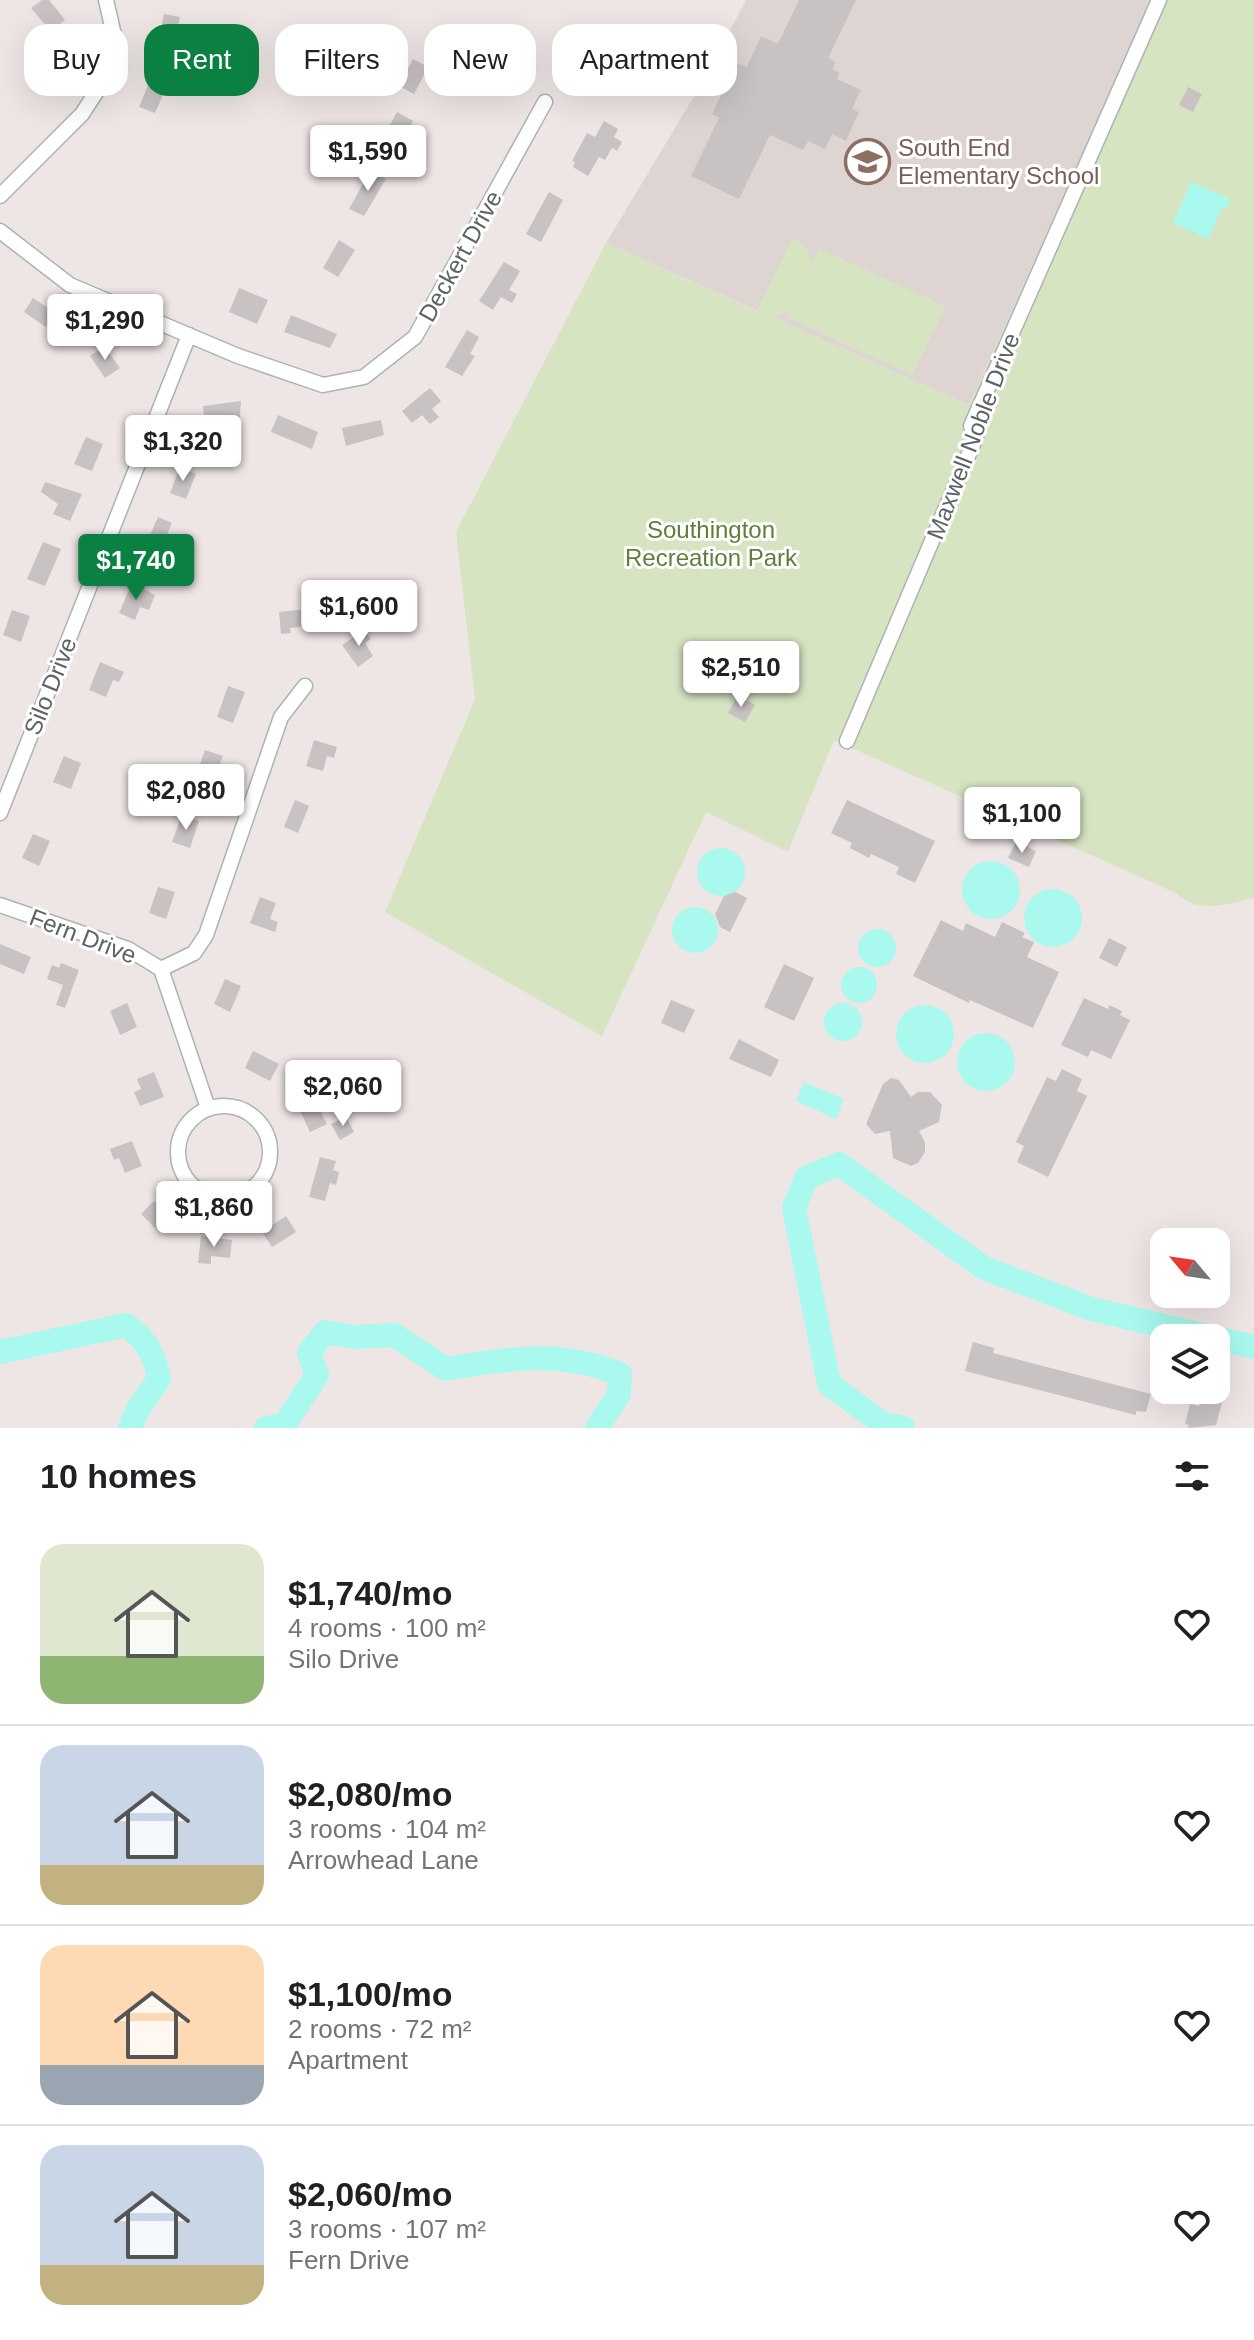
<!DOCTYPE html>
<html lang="en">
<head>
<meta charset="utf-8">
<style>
	:root { --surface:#fff; --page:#f2f2f2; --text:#202124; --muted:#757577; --line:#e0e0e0; --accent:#0b8043 }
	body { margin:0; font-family:Helvetica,sans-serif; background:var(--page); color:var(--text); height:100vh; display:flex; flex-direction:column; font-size:30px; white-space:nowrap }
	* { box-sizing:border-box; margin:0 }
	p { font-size:26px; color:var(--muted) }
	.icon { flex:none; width:44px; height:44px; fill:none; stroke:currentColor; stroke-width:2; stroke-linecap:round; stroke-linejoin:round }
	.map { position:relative; height:1428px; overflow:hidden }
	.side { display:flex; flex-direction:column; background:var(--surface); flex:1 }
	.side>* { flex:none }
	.top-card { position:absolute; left:24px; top:24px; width:800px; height:72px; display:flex; gap:16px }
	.needle { width:52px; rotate:299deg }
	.controls { position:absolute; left:1150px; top:1228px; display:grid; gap:16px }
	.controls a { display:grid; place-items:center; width:80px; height:80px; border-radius:16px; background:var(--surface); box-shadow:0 8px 32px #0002; font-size:40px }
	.price { position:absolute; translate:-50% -68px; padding:0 18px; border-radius:8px; background:#fff; color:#222; font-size:26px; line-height:52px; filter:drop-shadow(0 2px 4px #0008) }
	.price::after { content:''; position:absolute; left:50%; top:48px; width:24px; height:18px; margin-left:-12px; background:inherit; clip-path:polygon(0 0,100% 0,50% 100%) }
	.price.selected { background:var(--accent); color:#fff }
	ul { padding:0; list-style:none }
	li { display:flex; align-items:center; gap:24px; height:200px; padding:0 40px }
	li+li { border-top:2px solid var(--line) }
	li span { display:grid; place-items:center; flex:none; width:224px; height:160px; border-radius:24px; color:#555 }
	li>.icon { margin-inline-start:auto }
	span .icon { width:96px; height:96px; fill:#fffc; stroke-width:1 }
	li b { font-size:34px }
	h2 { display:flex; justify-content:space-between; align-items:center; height:96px; padding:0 40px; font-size:34px }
	.pill { padding:0 28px; border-radius:24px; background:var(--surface); box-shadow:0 8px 32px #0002; font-size:28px; line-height:72px }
	.pill.selected { background:var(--accent); color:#fff }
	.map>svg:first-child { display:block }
	.education { fill:#ded5d3 }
	.green { fill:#d6e4c2 }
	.water { fill:#a9f9ee }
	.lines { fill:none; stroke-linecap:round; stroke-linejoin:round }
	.river { stroke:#a9f9ee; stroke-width:24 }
	.building { fill:#c9c2c2 }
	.minor-casing { stroke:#adb3b3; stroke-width:17 }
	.minor { stroke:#fff; stroke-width:14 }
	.labels { text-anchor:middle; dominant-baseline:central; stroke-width:6; stroke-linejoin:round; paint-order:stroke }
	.education-label { font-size:24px; fill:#785e54; stroke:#fff; text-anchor:start }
	.street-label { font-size:24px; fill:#5c6464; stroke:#fff }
	.park-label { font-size:24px; fill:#5e7e39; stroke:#fff }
</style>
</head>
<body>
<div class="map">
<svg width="1254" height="1428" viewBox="0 0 1254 1428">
	<rect width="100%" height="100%" fill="#eee6e4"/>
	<polygon class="education" points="746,0 1145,0 1150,6 969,405 606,243 705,78"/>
	<path class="green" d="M1145,0H1254V898C1224,904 1200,915 1176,893L834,740L788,852L706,812L602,1036L385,912L475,699L456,532L606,243L757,311L792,239L805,245L812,260L800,286L819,249L946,306L912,375L786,317L788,312L773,317L969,405L1150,6Z"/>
	<g class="water">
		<polygon points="1191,182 1230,199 1227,208 1222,207 1208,239 1173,223"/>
		<circle cx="721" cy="872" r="24"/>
		<circle cx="991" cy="890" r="29"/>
		<circle cx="1053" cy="918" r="29"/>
		<circle cx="695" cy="930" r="23"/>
		<circle cx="877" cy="948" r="19"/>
		<circle cx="859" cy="985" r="18"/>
		<circle cx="843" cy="1022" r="19"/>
		<circle cx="925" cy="1034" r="29"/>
		<circle cx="986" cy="1062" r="29"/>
		<polygon points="804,1082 844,1099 836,1119 796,1101"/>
	</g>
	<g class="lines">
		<g class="river">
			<path d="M0,1352L126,1325C147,1340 154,1354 159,1379L138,1409L130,1428"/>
			<path d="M266,1428L284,1425L317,1375L309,1353L325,1332L355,1337L394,1335L446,1369C508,1358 560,1350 620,1374L619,1394L597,1428"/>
			<polyline points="903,1428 883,1424 829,1384 794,1208 807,1177 839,1164 984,1268 1092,1309 1254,1347"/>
		</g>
	</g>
	<g class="building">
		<polygon points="42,0 49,0 65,20 51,32 31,8"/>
		<polygon points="799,0 856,0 828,58 836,62 832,69 839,73 837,79 861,90 852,109 859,112 846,141 832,134 825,149 808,141 803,150 770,135 739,199 691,176 719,118 712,114 736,63 747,67 761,36 778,44"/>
		<polygon points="164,14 180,17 176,35 160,32"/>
		<polygon points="413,59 428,67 414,94 399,86"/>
		<polygon points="150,81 166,88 155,113 139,107"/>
		<polygon points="1188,87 1202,94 1193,112 1179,105"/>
		<polygon points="397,112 413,121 393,158 377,149"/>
		<polygon points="604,121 618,129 614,137 622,142 617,151 612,148 605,160 599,157 588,176 573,167 575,162 572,161 587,133 595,137"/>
		<polygon points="371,170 386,179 364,216 349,209"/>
		<polygon points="549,192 563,200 541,242 526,234"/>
		<polygon points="339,240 355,250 338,277 323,268"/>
		<polygon points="504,262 520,271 509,290 517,294 512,303 501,297 493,310 479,301"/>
		<polygon points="239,288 268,300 257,324 229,312"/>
		<polygon points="33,298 55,313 46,327 24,312"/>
		<polygon points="291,315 337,334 330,348 284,332"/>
		<polygon points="467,330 479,337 470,354 475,356 462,376 445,367"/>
		<polygon points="104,346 120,368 105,378 90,356"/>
		<polygon points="430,388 441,401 432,409 439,417 430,424 422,415 412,423 402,411"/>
		<polygon points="241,401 239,428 224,429 223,421 205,423 203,406"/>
		<polygon points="278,415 318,432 312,449 271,432"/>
		<polygon points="381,420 384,435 346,446 342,428"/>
		<polygon points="86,437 103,444 92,471 74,464"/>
		<polygon points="180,467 196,474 186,499 170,493"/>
		<polygon points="45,482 82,494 70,521 53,514 58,504 41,492"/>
		<polygon points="158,517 172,523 156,559 142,553"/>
		<polygon points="43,542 61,549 45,586 27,579"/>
		<polygon points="132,583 155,595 149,610 140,607 135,620 119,613"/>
		<polygon points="316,608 317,625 290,628 291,633 281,634 279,612"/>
		<polygon points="12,610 30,616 21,642 3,635"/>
		<polygon points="364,630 371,639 365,643 373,656 358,667 342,645"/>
		<polygon points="100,662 124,672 119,682 113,680 106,697 89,690"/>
		<polygon points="228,686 245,692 233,723 217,717"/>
		<polygon points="738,695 755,705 745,722 728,713"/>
		<polygon points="314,740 337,747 334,758 327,756 323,771 306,766"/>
		<polygon points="205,750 223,756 213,782 196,776"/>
		<polygon points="64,756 81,763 71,789 53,782"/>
		<polygon points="295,800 309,806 298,833 284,827"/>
		<polygon points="847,800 935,841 915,883 896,874 899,867 871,854 869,858 850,848 852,843 831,833"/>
		<polygon points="182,815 199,821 190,848 172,842"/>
		<polygon points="33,834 50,841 39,866 22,858"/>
		<polygon points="1016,842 1036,851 1029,867 1008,858"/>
		<polygon points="158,887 175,892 166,919 149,913"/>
		<polygon points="735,892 747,898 730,932 720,927 715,914 724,896"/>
		<polygon points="260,897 276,903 270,919 278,922 275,932 250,923"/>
		<polygon points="941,920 963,931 966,923 995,937 1002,922 1025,933 1022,937 1034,942 1027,957 1059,972 1033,1028 970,1000 969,1003 913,976"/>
		<polygon points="1109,938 1127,947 1117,967 1099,958"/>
		<polygon points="0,944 31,957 24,974 0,964"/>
		<polygon points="61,963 79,970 65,1008 56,1005 63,985 47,979 52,965 59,968"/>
		<polygon points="784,964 814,978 794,1021 764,1007"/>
		<polygon points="225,979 241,986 230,1012 214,1004"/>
		<polygon points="1084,998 1108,1009 1109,1005 1122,1011 1120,1015 1130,1020 1111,1059 1091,1050 1088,1057 1061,1045"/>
		<polygon points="671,1000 695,1010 684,1033 661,1023"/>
		<polygon points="127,1003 137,1027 120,1035 110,1011"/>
		<polygon points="739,1039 779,1060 771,1077 729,1059"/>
		<polygon points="253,1051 279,1064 270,1081 245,1068"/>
		<polygon points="1062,1069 1082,1079 1077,1091 1087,1096 1048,1177 1017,1162 1024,1146 1016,1142 1047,1077 1056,1081"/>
		<polygon points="154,1072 164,1097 140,1106 134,1092 141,1089 137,1079"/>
		<polygon points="891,1078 899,1080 911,1097 918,1092 930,1092 942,1105 939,1122 919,1131 925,1142 925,1152 918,1163 911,1166 893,1158 890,1131 875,1134 866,1124 883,1084"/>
		<polygon points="323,1094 327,1102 318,1107 327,1124 310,1132 298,1106"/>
		<polygon points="346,1117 354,1132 340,1140 331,1124"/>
		<polygon points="132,1141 142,1166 125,1173 119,1158 114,1160 110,1149"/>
		<polygon points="320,1157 336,1161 333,1170 339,1172 336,1185 330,1183 325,1201 309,1197"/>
		<polygon points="154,1201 173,1220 160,1233 141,1214"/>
		<polygon points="286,1216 296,1232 272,1247 262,1232"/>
		<polygon points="201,1236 232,1240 230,1258 211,1256 211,1264 198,1263"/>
		<polygon points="973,1342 994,1348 993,1353 1151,1394 1146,1412 1136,1411 1136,1415 965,1371"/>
		<polygon points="1201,1398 1222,1403 1216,1425 1188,1428 1189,1425 1185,1424 1190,1404 1199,1406"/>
	</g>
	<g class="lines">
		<defs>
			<g id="minor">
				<polyline points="0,196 82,114 119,57 106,0"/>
				<polyline points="0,231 70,285 238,356 323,385 364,377 415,337 545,102"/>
				<polyline points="847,741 976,437 971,426 1159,0"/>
				<polyline points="0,813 189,335"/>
				<polyline points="0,905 128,949 161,969 208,1108"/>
				<polyline points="161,969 194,953 206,935 281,717 305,686"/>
				<circle cx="224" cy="1152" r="46"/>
			</g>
		</defs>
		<use href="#minor" class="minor-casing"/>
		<use href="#minor" class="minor"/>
	</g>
	<defs>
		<symbol id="school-ring" viewBox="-11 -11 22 22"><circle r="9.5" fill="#fff" stroke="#8d6e63" stroke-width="1.5"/><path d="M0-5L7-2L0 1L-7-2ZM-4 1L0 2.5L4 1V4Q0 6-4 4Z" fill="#8d6e63"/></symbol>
	</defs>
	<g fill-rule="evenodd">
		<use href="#school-ring" x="842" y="136" width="51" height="51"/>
	</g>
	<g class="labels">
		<g class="education-label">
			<text x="898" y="147">South End<tspan x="898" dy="28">Elementary School</tspan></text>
		</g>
		<g class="street-label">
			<text transform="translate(460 256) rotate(-61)">Deckert Drive</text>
			<text transform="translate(973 436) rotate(-69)">Maxwell Noble Drive</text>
			<text transform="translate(50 686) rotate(-68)">Silo Drive</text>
			<text transform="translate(83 936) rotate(21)">Fern Drive</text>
		</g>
		<g class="park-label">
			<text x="711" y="529">Southington<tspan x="711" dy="28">Recreation Park</tspan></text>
		</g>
	</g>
</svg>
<div class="controls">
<a><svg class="needle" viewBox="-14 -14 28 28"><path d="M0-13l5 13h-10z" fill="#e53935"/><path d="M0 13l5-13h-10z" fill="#757577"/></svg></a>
<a><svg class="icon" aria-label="layers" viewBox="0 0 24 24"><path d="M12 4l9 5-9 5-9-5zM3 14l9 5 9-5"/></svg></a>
</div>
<b class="price" style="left:368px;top:193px">$1,590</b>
<b class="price" style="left:105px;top:362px">$1,290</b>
<b class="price" style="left:183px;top:483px">$1,320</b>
<b class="price selected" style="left:136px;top:602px">$1,740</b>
<b class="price" style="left:359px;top:648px">$1,600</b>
<b class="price" style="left:741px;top:709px">$2,510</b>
<b class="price" style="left:186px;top:832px">$2,080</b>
<b class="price" style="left:1022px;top:855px">$1,100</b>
<b class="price" style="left:343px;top:1128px">$2,060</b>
<b class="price" style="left:214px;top:1249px">$1,860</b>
<div class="top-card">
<a class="pill">Buy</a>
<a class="pill selected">Rent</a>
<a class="pill">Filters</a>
<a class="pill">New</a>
<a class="pill">Apartment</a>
</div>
</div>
<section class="side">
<h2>10 homes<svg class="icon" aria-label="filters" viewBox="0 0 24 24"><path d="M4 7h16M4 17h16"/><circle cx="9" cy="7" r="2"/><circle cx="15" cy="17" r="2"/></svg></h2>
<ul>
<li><span style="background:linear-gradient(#dfe7d0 70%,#8fb573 0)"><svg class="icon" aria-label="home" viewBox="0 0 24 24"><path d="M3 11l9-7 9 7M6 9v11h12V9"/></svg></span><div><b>$1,740/mo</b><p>4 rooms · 100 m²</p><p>Silo Drive</p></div><svg class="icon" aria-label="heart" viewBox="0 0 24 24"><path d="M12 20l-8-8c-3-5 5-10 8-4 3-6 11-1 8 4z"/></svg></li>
<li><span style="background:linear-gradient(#c9d6e8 75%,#c2b280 0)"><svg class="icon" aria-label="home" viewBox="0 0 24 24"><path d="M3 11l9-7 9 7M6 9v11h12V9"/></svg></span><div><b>$2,080/mo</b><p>3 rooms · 104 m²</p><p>Arrowhead Lane</p></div><svg class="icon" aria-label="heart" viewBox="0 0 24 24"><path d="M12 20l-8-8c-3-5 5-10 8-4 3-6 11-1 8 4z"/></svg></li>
<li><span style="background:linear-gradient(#ffd9b3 75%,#9aa5b1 0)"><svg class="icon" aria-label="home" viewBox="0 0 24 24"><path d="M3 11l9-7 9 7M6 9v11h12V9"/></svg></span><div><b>$1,100/mo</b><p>2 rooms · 72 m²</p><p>Apartment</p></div><svg class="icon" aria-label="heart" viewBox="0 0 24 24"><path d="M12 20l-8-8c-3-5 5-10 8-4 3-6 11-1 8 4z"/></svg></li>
<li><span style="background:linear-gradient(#c9d6e8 75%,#c2b280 0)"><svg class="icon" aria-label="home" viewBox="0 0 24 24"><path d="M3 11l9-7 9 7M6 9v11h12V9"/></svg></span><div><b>$2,060/mo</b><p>3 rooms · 107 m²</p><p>Fern Drive</p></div><svg class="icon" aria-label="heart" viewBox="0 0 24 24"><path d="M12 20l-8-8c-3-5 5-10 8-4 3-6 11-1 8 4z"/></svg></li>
</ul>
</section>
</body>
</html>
